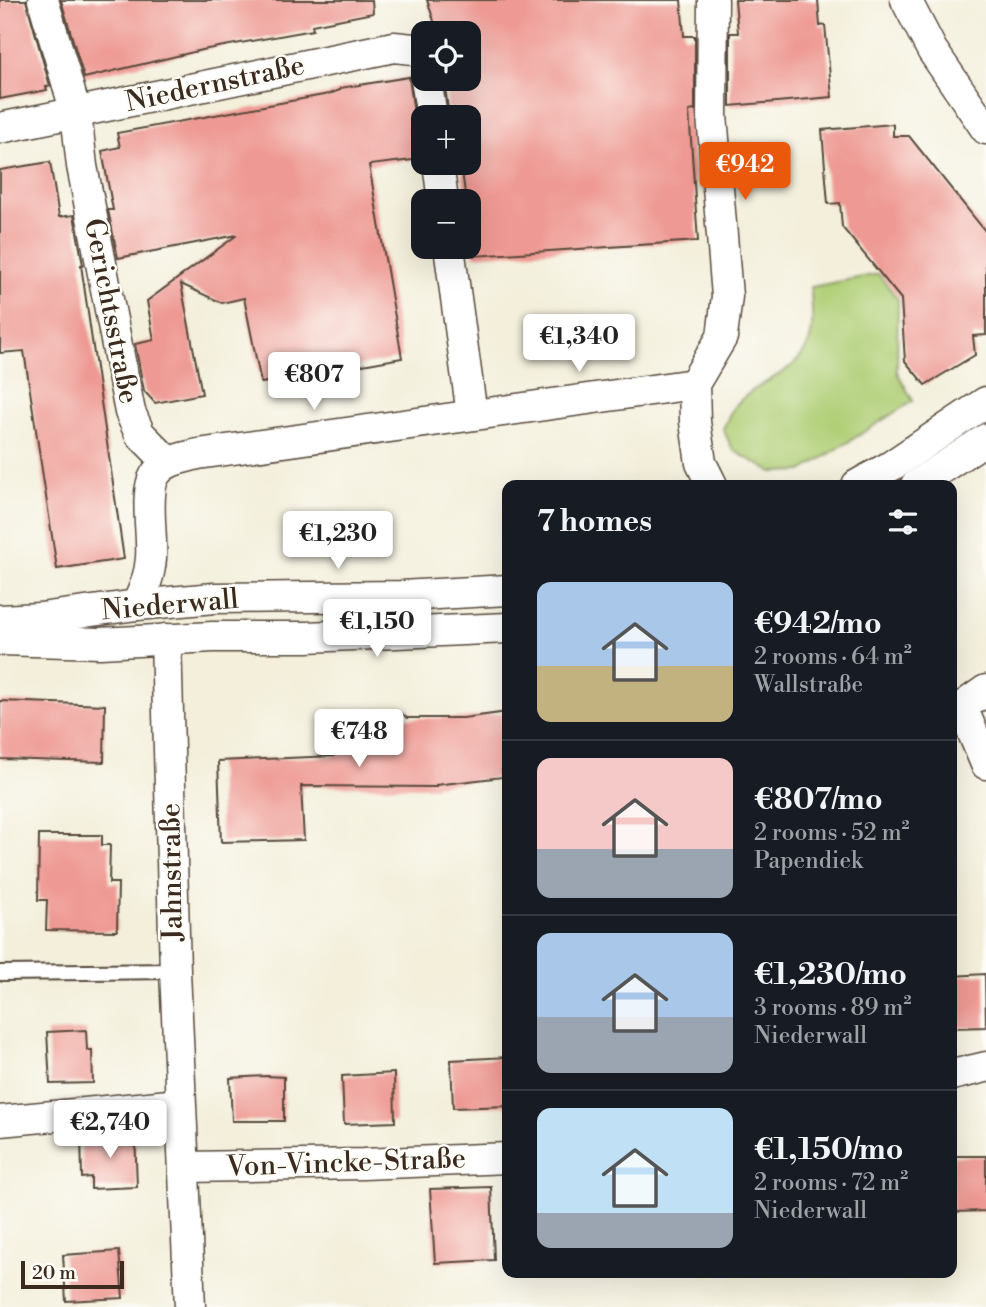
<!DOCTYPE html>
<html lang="en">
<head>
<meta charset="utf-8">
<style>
	:root { --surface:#171b24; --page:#20242c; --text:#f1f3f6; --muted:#9ea1a6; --line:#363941; --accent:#ea580c }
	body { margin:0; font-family:"Libre Bodoni",serif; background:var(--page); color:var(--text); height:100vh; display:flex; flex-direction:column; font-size:26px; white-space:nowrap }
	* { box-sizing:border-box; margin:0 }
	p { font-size:23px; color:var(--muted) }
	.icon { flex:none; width:38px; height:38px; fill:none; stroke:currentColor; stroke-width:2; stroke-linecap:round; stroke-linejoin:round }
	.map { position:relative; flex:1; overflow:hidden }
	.side { position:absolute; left:502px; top:480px; width:455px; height:798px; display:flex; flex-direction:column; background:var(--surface); border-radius:14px; box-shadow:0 7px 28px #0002 }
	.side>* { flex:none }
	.fabs { position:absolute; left:411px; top:21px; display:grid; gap:14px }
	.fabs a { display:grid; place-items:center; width:70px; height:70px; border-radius:14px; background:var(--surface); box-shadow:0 7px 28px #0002; font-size:35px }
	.scale { position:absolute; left:21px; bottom:18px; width:103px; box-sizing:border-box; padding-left:7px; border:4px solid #3b2a1e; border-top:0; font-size:19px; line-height:24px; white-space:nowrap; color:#3b2a1e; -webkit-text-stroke:5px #fdfcf7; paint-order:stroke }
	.price { position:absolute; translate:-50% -60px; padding:0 16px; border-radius:7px; background:#fff; color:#222; font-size:23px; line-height:46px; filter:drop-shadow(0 2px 4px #0008) }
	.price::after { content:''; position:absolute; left:50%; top:42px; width:21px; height:16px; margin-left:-10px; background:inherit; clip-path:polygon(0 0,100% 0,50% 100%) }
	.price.selected { background:var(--accent); color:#fff }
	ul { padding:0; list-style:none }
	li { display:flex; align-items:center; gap:21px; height:175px; padding:0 35px }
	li+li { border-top:2px solid var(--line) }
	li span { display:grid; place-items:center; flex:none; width:196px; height:140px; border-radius:14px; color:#555 }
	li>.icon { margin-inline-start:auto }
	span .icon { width:84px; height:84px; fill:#fffc; stroke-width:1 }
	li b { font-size:30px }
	h2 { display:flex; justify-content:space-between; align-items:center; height:84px; padding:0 35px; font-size:30px }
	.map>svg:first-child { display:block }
	.green { fill:#afce75; stroke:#757c4a; stroke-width:2 }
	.building { fill:#ee9993 }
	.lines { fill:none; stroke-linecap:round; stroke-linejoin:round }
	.lane-casing { stroke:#57483a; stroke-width:18 }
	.street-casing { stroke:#57483a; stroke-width:33 }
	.lane { stroke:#fff; stroke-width:14 }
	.street { stroke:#fff; stroke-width:30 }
	.labels { text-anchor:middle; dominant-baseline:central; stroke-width:5; stroke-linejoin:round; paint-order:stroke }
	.street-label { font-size:28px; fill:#3b2a1e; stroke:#fdfcf7 }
</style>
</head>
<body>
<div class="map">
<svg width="986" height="1307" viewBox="0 0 986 1307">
	<rect width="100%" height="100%" fill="#fdfcf7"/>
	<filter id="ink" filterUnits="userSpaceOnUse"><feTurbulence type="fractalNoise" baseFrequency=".0143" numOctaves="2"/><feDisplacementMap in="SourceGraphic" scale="14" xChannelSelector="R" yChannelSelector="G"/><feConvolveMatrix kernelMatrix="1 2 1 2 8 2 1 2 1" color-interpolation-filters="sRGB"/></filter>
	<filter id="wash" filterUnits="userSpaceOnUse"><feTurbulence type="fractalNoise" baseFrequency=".00686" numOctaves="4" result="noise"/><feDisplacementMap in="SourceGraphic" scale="28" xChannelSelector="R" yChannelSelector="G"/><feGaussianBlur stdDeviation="1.57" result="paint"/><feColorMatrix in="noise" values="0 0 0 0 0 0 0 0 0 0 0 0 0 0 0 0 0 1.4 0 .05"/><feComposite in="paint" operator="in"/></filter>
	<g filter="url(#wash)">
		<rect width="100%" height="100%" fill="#f3efdb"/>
		<path class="green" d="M878,274L898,299L897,372L913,401L802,471L772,472L733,450L723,429C727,421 730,411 736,405C757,380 797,375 809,342C815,326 811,303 811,287Z"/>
		<g id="blocks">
			<g class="building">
				<polygon points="0,0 26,0 50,86 46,87 47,90 0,99"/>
				<polygon points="61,0 372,0 373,13 312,25 313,30 202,50 84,78"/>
				<polygon points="427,0 681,0 684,36 695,36 695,110 689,111 698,241 474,256 469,201 466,201 461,163 469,163 469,117 449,117 444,79 469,79 469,33 438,33"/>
				<polygon points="735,0 818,0 820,26 825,25 832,97 730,106 730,33 738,33"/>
				<polygon points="409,77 415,120 418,127 424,132 421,159 369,165 402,358 261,383 244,298 222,303 181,284 202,394 155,403 144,391 135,344 154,340 147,301 237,235 118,258 108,210 113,210 102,151 120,147 117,133 329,94 340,90 340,88"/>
				<polygon points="893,124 893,136 909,136 986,232 986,335 973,336 975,355 925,385 905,361 901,299 842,227 840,203 828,204 822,130"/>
				<polygon points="50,162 59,217 74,215 83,265 81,265 124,559 57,569 24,351 0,353 0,170"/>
				<polygon points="0,701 105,705 104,762 0,759"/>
				<polygon points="508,712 508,769 502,770 503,777 436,785 436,787 301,786 304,840 221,842 218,761 334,756 334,728 350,728 350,718 384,718 390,713 401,713 407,718 463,718"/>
				<polygon points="39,835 102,835 102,845 110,845 109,883 118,883 117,931 46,930 47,900 38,900"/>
				<polygon points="985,974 986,1027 952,1028 952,976"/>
				<polygon points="86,1030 87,1050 92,1050 93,1083 50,1084 47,1032"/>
				<polygon points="508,1057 508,1106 453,1108 451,1060"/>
				<polygon points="394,1073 395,1122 344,1124 342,1076"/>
				<polygon points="266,1076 284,1077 284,1121 232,1121 230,1078"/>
				<polygon points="135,1132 137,1187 91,1189 91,1177 82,1178 81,1134"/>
				<polygon points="952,1156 986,1156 986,1211 952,1212"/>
				<polygon points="491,1187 494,1260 435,1263 430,1189"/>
				<polygon points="119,1251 123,1298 66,1301 63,1255"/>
			</g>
		</g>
	</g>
	<g filter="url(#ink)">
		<use href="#blocks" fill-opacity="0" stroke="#57483a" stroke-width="2"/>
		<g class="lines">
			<defs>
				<polyline id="lane" points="0,973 175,971"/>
				<g id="street">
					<polyline points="43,0 76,113 82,166 130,412 140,434 168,462"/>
					<polyline points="906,0 932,50 986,129"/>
					<polyline points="426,79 432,117"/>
					<polyline points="0,128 394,47 423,50 424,57"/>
					<polyline points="438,163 443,201"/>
					<polyline points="449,247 472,415"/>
					<polyline points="712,485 701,463 695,422 694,384 722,337 727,296 712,115 713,0"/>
					<polyline points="857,485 891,466 986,402"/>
					<polyline points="916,485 986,439"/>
					<path d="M137,605C144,589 150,575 151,558C153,536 144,493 155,475C164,460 183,458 198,454L694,384"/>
					<polyline points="0,620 40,618 137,605 214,598 401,596 508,590"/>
					<polyline points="166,639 175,971 190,1307"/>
					<polyline points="0,640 100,643 213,637 307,637 508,628"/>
					<polyline points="986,690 962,707 986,764"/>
					<polyline points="952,1075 986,1067"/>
					<polyline points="0,1121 180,1104"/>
					<polyline points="185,1167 363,1164 508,1158"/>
				</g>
			</defs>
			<use href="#lane" class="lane-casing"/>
			<use href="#street" class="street-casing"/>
			<use href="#lane" class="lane"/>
			<use href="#street" class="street"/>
		</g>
	</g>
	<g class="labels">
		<g class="street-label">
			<text transform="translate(215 84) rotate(-12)">Niedernstraße</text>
			<text transform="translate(111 311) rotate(79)">Gerichtsstraße</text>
			<text transform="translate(170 605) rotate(-5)">Niederwall</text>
			<text transform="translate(172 872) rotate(-91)">Jahnstraße</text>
			<text transform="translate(346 1163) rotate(-2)">Von-Vincke-Straße</text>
		</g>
	</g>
</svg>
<div class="fabs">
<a><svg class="icon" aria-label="locate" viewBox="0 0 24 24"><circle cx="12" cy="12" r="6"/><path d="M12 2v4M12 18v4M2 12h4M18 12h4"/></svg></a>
<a>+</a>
<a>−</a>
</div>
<div class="scale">20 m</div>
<b class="price selected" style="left:745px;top:202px">€942</b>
<b class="price" style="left:579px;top:374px">€1,340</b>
<b class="price" style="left:314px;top:412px">€807</b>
<b class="price" style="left:338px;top:571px">€1,230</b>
<b class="price" style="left:377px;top:659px">€1,150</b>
<b class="price" style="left:359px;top:769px">€748</b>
<b class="price" style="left:110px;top:1160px">€2,740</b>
<section class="side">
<h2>7 homes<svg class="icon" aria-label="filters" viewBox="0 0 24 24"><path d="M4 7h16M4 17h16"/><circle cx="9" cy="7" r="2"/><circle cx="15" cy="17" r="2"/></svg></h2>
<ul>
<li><span style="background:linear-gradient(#a9c7e8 60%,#c2b280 0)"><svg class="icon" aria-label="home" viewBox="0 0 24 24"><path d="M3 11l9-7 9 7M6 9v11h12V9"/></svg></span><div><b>€942/mo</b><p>2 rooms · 64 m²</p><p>Wallstraße</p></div></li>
<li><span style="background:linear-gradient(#f6c9c9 65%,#9aa5b1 0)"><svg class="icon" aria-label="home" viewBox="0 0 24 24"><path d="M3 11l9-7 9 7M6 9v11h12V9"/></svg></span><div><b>€807/mo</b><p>2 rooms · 52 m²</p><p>Papendiek</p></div></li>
<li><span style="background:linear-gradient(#a9c7e8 60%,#9aa5b1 0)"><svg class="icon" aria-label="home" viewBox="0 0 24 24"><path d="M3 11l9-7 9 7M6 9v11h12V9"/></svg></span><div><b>€1,230/mo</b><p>3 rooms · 89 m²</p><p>Niederwall</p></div></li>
<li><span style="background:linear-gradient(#bfe0f5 75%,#9aa5b1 0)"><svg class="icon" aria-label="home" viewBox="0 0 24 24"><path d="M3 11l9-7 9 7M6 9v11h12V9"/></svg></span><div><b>€1,150/mo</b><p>2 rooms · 72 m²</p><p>Niederwall</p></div></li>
</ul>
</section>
</div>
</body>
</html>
